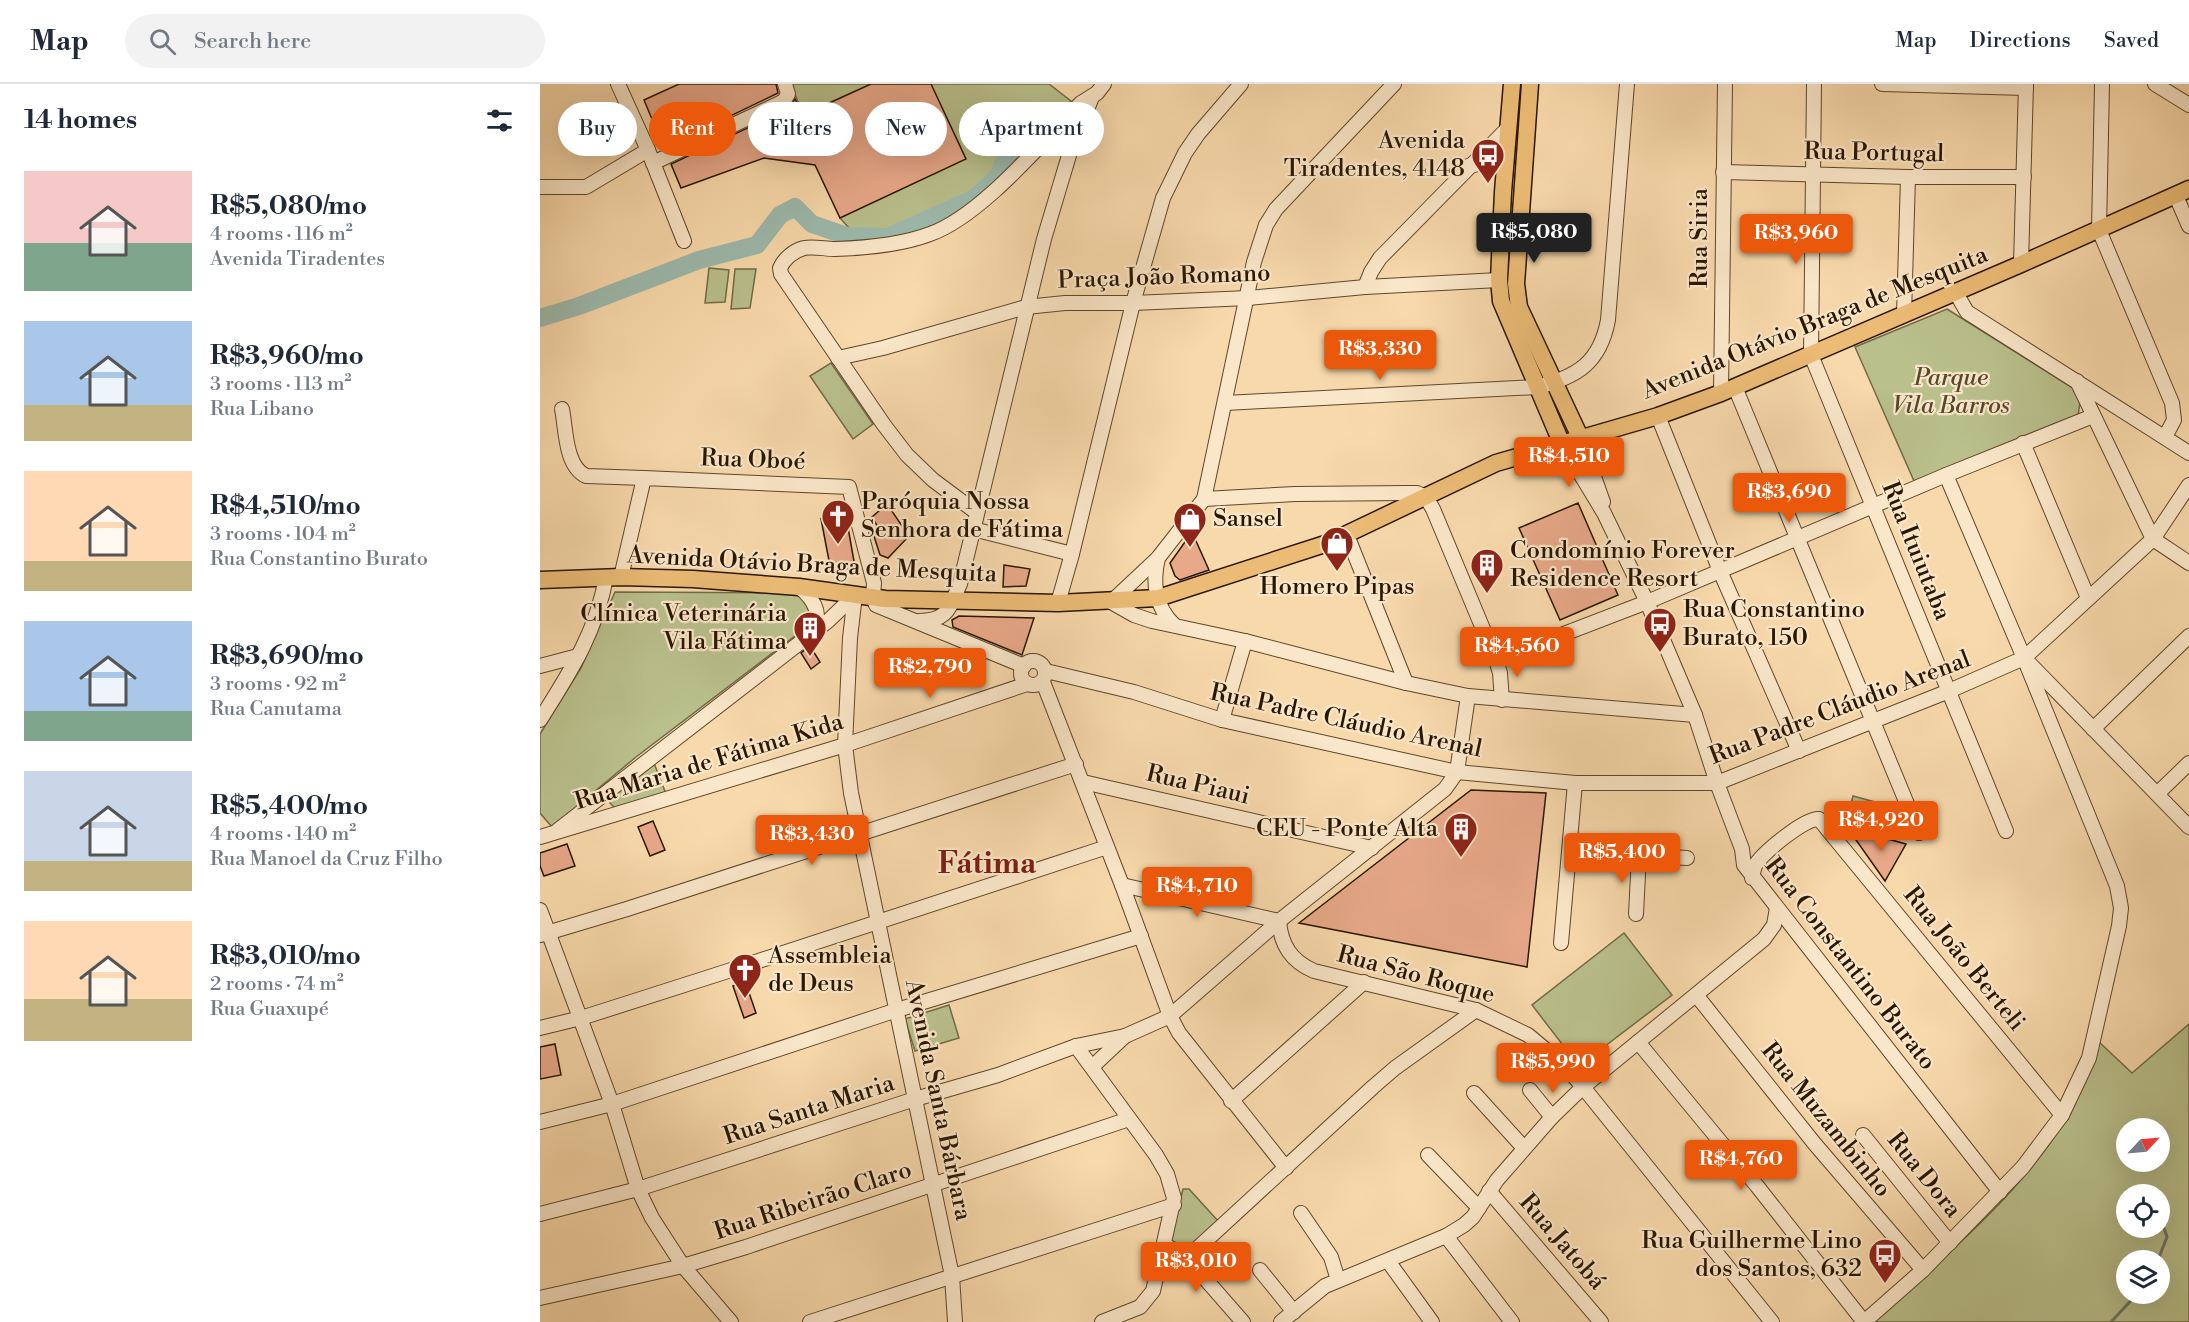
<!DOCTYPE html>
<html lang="en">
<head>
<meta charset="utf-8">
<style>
	:root { --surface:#fff; --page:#f2f2f3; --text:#1f2937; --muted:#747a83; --line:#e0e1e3; --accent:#ea580c }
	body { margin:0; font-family:"Libre Bodoni",serif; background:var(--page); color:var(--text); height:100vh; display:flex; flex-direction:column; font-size:22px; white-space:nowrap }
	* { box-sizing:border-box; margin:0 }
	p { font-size:20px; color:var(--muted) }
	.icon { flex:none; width:33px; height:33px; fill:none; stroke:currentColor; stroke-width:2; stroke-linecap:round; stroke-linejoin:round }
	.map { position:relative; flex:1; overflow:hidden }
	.panel { display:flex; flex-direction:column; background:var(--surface); width:540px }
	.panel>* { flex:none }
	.top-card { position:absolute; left:18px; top:18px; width:570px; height:54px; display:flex; gap:12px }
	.needle { width:39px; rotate:64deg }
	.fabs { position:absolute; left:1576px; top:1034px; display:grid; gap:12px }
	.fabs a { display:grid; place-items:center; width:54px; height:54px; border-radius:50%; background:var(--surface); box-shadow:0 6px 24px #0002; font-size:30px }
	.price { position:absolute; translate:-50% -51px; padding:0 14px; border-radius:6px; background:var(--accent); color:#fff; font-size:20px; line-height:39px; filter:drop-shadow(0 2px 3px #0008) }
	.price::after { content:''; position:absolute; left:50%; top:36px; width:18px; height:14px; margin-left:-9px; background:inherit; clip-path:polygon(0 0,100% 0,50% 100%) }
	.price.selected { background:#222; color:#fff }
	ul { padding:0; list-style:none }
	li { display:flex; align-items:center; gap:18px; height:150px; padding:0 24px }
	li span { display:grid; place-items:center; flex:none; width:168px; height:120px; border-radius:0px; color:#555 }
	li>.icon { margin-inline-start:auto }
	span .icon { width:72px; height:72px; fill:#fffc; stroke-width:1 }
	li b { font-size:26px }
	h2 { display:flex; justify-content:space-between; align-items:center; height:72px; padding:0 24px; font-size:26px }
	.chip { padding:0 21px; border-radius:27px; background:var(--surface); box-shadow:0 6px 24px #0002; font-size:21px; line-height:54px }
	.chip.selected { background:var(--accent); color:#fff }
	header { display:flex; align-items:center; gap:36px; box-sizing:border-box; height:84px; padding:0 30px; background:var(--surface); border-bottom:2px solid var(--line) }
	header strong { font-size:28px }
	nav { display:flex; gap:33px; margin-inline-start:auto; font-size:21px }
	.search { width:420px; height:54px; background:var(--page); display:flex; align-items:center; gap:15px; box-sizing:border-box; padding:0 21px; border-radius:33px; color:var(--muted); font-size:22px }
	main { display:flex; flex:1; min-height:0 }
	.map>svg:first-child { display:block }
	.green { fill:#b9c08c; stroke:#716b46; stroke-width:1.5; fill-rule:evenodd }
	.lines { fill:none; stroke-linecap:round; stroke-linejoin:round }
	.stream { stroke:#6f7868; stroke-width:3 }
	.river { stroke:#9dbaad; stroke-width:18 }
	.building { fill:#e8a98a; stroke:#291600; stroke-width:1.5 }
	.minor-casing { stroke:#5d472b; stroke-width:16 }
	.major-casing { stroke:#291600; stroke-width:19 }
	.minor { stroke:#fae6c8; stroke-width:14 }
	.major { stroke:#ecbc76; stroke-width:16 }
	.labels { text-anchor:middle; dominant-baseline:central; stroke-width:4.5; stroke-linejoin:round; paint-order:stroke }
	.poi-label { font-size:24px; fill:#291600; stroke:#fae6c8; text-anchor:start }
	.street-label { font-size:24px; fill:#291600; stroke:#fae6c8 }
	.park-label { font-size:24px; font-style:italic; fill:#54492a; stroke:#fae6c8 }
	.district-label { font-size:30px; font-weight:bold; fill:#7a1f14; stroke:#fae6c8 }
</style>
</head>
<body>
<header>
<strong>Map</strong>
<div class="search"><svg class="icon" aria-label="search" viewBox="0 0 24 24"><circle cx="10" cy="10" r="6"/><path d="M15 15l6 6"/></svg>Search here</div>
<nav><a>Map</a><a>Directions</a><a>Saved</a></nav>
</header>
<main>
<section class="panel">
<h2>14 homes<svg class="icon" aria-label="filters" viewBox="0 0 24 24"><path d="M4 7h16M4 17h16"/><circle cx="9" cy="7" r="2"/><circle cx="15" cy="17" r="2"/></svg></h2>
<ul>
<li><span style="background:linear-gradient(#f6c9c9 60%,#7fa58c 0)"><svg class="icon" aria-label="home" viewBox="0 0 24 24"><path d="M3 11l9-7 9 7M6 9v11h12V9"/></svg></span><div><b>R$5,080/mo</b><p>4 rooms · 116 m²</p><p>Avenida Tiradentes</p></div></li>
<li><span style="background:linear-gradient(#a9c7e8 70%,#c2b280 0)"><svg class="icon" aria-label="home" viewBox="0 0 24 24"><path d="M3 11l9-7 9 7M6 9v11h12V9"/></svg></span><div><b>R$3,960/mo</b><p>3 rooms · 113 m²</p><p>Rua Libano</p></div></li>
<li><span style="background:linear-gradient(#ffd9b3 75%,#c2b280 0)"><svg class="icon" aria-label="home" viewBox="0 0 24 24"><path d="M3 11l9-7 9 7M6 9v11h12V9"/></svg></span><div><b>R$4,510/mo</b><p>3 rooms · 104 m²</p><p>Rua Constantino Burato</p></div></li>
<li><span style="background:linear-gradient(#a9c7e8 75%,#7fa58c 0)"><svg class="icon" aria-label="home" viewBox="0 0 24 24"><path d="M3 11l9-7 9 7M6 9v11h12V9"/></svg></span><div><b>R$3,690/mo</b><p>3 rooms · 92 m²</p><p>Rua Canutama</p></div></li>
<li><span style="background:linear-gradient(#c9d6e8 75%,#c2b280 0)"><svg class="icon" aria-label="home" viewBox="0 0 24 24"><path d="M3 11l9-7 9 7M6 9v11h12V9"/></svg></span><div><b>R$5,400/mo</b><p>4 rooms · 140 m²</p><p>Rua Manoel da Cruz Filho</p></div></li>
<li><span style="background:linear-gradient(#ffd9b3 65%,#c2b280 0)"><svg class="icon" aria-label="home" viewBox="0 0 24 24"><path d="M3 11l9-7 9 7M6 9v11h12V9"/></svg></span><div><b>R$3,010/mo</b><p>2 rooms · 74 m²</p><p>Rua Guaxupé</p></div></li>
</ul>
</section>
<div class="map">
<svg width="1649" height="1238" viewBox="0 0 1649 1238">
	<rect width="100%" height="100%" fill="#f8d9ab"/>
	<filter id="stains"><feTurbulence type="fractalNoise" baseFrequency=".00333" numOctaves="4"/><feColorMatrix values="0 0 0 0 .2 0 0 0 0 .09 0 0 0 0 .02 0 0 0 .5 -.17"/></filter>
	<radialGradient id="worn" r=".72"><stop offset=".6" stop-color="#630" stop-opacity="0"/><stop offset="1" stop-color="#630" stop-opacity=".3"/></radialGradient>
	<g class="green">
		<polygon points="251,0 331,0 263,31"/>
		<polygon points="391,0 509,0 531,17 422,133 325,162 300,134"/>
		<polygon points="169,184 189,186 185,218 165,219"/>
		<polygon points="195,185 216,185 210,224 191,225"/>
		<polygon points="1407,225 1536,306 1540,318 1538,332 1374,397 1315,263"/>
		<polygon points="291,279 333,340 313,355 270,292"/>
		<polygon points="75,508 260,509 270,528 268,542 96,673 12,743 0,729 0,650 41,584"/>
		<polygon points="112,674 128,715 77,726 70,719 72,707"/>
		<polygon points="1313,712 1350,722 1346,741 1308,732"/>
		<polygon points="1084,849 1132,911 1039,982 992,921"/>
		<polygon points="409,921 419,954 375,967 365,935"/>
		<path d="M1649,940V1238H1334C1395,1181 1468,1121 1515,1052C1535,1023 1545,989 1557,956L1592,989ZM1587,1044H1620V1077H1587ZM1587,1110H1620V1143H1587ZM1587,1176H1620V1209H1587Z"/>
		<polygon points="643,1105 649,1105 679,1138 647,1167 630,1157"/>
	</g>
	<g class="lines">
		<g class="stream">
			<polyline points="1618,1176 1627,1153 1624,1144"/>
			<polyline points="1571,1238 1598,1209"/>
		</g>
		<polyline class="river" points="0,234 39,222 159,176 217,161 240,131 255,123 272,140 307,152 348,153 435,114 458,92 471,62 491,70"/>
	</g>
	<g class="building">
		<polygon points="139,0 236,0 238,9 124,64 104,16"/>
		<polygon points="331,0 391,0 426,75 300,134 275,81 224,74 141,104 131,80 248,25 255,15 263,31"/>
		<polygon points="1038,419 1078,511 1020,536 979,444"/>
		<polygon points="347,420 369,452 348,474 340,471 333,449 339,445 332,433"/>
		<polygon points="306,432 315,483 297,488 291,487 281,435 288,438"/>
		<polygon points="652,448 669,486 640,496 635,492 630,479"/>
		<polygon points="464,481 490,485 486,502 463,503"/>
		<polygon points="419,532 494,534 482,571 413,543 412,536"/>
		<polygon points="270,562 280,578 271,585 261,569"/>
		<polygon points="931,706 1006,709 987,883 759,839"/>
		<polygon points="113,737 125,766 110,772 98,743"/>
		<polygon points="1319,747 1366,760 1345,797 1316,756"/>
		<polygon points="27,760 35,782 4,792 0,782 0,769"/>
		<polygon points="205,897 216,929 204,934 193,902"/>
		<polygon points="15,960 21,991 0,995 0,963"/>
	</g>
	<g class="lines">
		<defs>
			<g id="minor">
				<polyline points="78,0 108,66 144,157"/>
				<polyline points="854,0 736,125 726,141 714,178 664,415 618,474 571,518 594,531 612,537 705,557 866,599 928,612 1155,631"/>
				<polyline points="1274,0 1271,271 1466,747"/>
				<polyline points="1342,0 1486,4"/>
				<polyline points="1562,0 1559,146 1632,319 1634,336 1625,353"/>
				<polyline points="1615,0 1649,21"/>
				<polyline points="113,79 244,17 248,10 245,0"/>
				<polyline points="928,82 950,78 965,79"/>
				<polyline points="1183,88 1368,93 1484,93"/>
				<polyline points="0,103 46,103 108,66"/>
				<polyline points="1636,112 1649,142"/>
				<polyline points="1481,180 1486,0"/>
				<polyline points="825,203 831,188 840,174 968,44"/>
				<polyline points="1416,209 1427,228 1649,369"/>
				<polyline points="1364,231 1368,93"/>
				<polyline points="298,274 343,264 486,223 525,219 593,219 708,214 825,203 959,196"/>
				<polyline points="1537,297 1613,455 1649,479"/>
				<polyline points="1195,303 1379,749"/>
				<polyline points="1181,309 1185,0"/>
				<path d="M685,319L997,303C1037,293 1060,279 1068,236L1087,0"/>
				<path d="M22,325C26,345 25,382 46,392L104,394"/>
				<polyline points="1118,332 1180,487 1259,667"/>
				<polyline points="1040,353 1063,418"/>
				<polyline points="1021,358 1064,429 1107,518 1155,631 1177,699 1202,765 1204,781 1460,1108"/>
				<polyline points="1483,359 1548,514"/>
				<polyline points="664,415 755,410 868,409 877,409 886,413 893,425 956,576 960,589 962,616"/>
				<path d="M436,428L393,396L367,371L344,341L241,190L240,184C244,175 253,167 264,164C274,162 285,165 295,165C326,164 361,161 390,150C441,132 502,58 541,19L557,9L564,0"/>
				<polyline points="433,445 532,470"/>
				<polyline points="807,451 866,599"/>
				<path d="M618,474C612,500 615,522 634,541"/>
				<polyline points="81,493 104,394 309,403 334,499 333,513 336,521 484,582"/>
				<path d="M259,503C275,516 283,531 271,549"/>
				<polyline points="315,511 310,554 305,661 311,709 412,1192 415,1238"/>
				<polyline points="518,519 532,470 593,219 623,114 645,69 658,50 701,0"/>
				<path d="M379,537C409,537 409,523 420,500L504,155L530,68L552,13"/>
				<polyline points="956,576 1107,518 1406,391 1553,332"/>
				<circle cx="493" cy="589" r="12"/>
				<polyline points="1489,579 1649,743"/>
				<polyline points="0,582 38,572"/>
				<polyline points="506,587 594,608 682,636 917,688 1035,699 1177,699 1409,607 1484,574 1613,455 1649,401"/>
				<polyline points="503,598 582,801 630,932 639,949 746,1084"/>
				<path d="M0,636C30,588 55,551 66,494"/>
				<polyline points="682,636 705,557"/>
				<polyline points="1553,645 1649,552"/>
				<polyline points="543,698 832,764"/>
				<polyline points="1617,710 1649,679"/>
				<polyline points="18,746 288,537 315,511"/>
				<polyline points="0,753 305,661 487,600"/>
				<polyline points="1030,767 1147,774"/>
				<path d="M1212,794C1213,789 1214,783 1216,780C1224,768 1266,733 1279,735L1522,1031"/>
				<polyline points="582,801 739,837"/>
				<polyline points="0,826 72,1020 98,1105 112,1134 143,1182 191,1238"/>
				<polyline points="1096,830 1099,771"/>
				<path d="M739,837C741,861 751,877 774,887L936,926L988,951L1025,982L1043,1003L1232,1238"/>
				<polyline points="0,851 87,825 536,680"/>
				<polyline points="1021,859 1035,699"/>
				<polyline points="1157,912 1274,1059 1383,1186"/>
				<polyline points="0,944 41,934 188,887 567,763"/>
				<polyline points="1098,958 1217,1102 1324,1238 1383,1186 1483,1083 1522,1031 1549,974 1579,842 1581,824 1577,802 1484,574 1406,391"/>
				<polyline points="536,962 616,1071 627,1090 634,1114 613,1207 600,1223 562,1238"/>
				<polyline points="552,983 585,952 630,932 739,837 905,705 917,688 928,612"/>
				<polyline points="990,1006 1012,1033"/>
				<polyline points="934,1009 984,1064"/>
				<polyline points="691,1017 824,898"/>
				<polyline points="0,1038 72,1020 357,926 601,852"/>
				<polyline points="1323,1051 1410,1159"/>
				<polyline points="888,1071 939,1124"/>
				<polyline points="949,1107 1061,1238"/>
				<polyline points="761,1129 791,1173 798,1196"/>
				<polyline points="0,1130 98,1105 375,1015 458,991 536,962 585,952"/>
				<polyline points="906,1152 972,1238"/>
				<polyline points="625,1161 647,1174 703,1238"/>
				<polyline points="647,1174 833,1003 855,984 936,926"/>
				<polyline points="848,1177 892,1238"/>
				<polyline points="720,1186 754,1228"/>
				<polyline points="0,1214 143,1182 206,1163 589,1035"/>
				<polyline points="270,1238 634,1121"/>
				<polyline points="741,1238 785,1202 906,1152 924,1141 933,1133 957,1096 1012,1033 1043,1003 1224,855 1234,841 1237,824"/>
			</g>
			<g id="major">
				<polyline points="972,0 963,108 959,196 961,217 1021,358"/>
				<polyline points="990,0 976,200 979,223 1040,353"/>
				<polyline points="0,496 81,493 153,495 259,503 345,515 518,519 618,514 788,459 956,379 1118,332 1181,309 1481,180 1649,105"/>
			</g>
		</defs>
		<use href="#minor" class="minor-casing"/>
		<use href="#major" class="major-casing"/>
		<use href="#minor" class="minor"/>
		<use href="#major" class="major"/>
	</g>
	<defs>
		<symbol id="bus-pin" viewBox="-11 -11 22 30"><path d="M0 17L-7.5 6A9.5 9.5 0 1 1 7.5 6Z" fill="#8f2418" stroke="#fae6c8"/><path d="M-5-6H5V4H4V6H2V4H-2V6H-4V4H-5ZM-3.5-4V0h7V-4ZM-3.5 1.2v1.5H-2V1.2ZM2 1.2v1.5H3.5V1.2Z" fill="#fff"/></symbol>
		<symbol id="church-pin" viewBox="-11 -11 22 30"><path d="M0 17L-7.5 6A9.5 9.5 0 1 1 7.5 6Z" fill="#8f2418" stroke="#fae6c8"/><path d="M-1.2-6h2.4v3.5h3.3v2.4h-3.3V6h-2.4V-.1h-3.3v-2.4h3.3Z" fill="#fff"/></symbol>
		<symbol id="shop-pin" viewBox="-11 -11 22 30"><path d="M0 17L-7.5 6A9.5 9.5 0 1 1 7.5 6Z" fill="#8f2418" stroke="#fae6c8"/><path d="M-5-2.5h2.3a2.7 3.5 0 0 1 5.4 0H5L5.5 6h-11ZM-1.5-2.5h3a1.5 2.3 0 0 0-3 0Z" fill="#fff"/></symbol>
		<symbol id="building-pin" viewBox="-11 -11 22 30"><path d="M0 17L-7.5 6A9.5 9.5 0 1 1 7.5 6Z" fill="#8f2418" stroke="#fae6c8"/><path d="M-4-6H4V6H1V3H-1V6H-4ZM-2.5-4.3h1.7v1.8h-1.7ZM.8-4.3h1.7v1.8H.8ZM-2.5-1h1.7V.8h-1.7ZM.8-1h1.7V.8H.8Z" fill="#fff"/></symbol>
	</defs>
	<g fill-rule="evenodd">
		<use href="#bus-pin" x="929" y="52" width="38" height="52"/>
		<use href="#church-pin" x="279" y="413" width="38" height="52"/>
		<use href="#shop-pin" x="631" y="416" width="38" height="52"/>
		<use href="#shop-pin" x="778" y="440" width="38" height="52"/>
		<use href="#building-pin" x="928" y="462" width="38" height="52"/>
		<use href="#bus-pin" x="1101" y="521" width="38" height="52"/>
		<use href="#building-pin" x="251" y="525" width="38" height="52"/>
		<use href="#building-pin" x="902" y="726" width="38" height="52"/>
		<use href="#church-pin" x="186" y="867" width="38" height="52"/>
		<use href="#bus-pin" x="1326" y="1152" width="38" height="52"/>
	</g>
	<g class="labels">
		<g class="poi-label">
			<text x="925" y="57" text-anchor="end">Avenida<tspan x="925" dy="28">Tiradentes, 4148</tspan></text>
			<text x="321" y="418">Paróquia Nossa<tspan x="321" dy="28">Senhora de Fátima</tspan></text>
			<text x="673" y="435">Sansel</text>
			<text x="970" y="467">Condomínio Forever<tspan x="970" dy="28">Residence Resort</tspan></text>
			<text x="797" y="503" text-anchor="middle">Homero Pipas</text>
			<text x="1143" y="526">Rua Constantino<tspan x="1143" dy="28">Burato, 150</tspan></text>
			<text x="247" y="530" text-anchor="end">Clínica Veterinária<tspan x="247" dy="28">Vila Fátima</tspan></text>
			<text x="898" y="745" text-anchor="end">CEU - Ponte Alta</text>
			<text x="228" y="872">Assembleia<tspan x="228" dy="28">de Deus</tspan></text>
			<text x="1322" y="1157" text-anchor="end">Rua Guilherme Lino<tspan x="1322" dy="28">dos Santos, 632</tspan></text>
		</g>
		<g class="street-label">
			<text transform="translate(1334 69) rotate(1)">Rua Portugal</text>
			<text transform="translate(1160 154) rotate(-90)">Rua Siria</text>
			<text transform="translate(624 193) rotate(-2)">Praça João Romano</text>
			<text transform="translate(1275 239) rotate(-22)">Avenida Otávio Braga de Mesquita</text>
			<text transform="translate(213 376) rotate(2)">Rua Oboé</text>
			<text transform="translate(1376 467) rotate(68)">Rua Ituiutaba</text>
			<text transform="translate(272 481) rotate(3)">Avenida Otávio Braga de Mesquita</text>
			<text transform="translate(1300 624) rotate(-21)">Rua Padre Cláudio Arenal</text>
			<text transform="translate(806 637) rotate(12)">Rua Padre Cláudio Arenal</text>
			<text transform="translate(169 678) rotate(-17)">Rua Maria de Fátima Kida</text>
			<text transform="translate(658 701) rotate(13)">Rua Piaui</text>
			<text transform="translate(1424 875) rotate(51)">Rua João Berteli</text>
			<text transform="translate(1310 880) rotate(52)">Rua Constantino Burato</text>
			<text transform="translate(876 891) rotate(15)">Rua São Roque</text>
			<text transform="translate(398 1016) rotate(78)">Avenida Santa Bárbara</text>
			<text transform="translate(269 1026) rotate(-18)">Rua Santa Maria</text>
			<text transform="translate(1286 1036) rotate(51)">Rua Muzambinho</text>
			<text transform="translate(1384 1091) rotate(51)">Rua Dora</text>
			<text transform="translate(273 1117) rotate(-18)">Rua Ribeirão Claro</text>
			<text transform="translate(1022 1158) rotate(49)">Rua Jatobá</text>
		</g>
		<g class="park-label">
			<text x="1411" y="294">Parque<tspan x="1411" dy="28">Vila Barros</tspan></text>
		</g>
		<g class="district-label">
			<text x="447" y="780">Fátima</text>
		</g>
	</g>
	<rect width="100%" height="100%" filter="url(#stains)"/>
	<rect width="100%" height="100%" fill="url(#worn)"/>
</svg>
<div class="fabs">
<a><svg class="needle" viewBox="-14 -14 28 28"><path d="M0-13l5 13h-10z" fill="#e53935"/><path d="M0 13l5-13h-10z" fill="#747a83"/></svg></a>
<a><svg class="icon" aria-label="locate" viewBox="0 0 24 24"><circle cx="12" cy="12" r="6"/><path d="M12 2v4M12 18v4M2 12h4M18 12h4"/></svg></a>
<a><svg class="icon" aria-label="layers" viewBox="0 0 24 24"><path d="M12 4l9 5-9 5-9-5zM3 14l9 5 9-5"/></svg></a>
</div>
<b class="price selected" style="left:994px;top:180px">R$5,080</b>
<b class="price" style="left:1256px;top:181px">R$3,960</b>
<b class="price" style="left:840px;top:297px">R$3,330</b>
<b class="price" style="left:1029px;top:404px">R$4,510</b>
<b class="price" style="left:1249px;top:440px">R$3,690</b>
<b class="price" style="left:977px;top:594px">R$4,560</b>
<b class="price" style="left:390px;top:615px">R$2,790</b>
<b class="price" style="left:1341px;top:768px">R$4,920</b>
<b class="price" style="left:272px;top:782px">R$3,430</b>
<b class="price" style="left:1082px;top:800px">R$5,400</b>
<b class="price" style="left:657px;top:834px">R$4,710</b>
<b class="price" style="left:1013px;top:1010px">R$5,990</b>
<b class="price" style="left:1201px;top:1107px">R$4,760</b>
<b class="price" style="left:656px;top:1209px">R$3,010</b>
<div class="top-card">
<a class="chip">Buy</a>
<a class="chip selected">Rent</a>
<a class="chip">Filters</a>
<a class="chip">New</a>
<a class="chip">Apartment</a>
</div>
</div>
</main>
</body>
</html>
